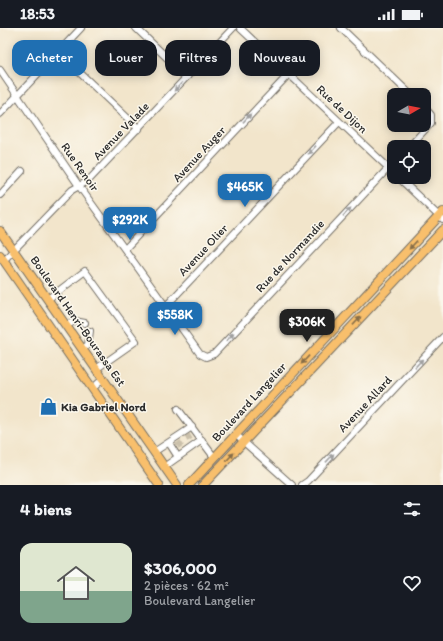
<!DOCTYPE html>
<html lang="fr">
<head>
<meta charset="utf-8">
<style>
	:root { --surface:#171b24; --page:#242831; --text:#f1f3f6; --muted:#9ea1a6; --accent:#1f6fb2 }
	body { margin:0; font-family:Itim,sans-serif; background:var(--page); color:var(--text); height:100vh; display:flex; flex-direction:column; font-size:15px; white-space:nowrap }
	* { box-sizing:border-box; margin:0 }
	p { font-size:13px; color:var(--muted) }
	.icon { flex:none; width:22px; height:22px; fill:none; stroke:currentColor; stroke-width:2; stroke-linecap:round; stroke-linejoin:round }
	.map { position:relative; height:457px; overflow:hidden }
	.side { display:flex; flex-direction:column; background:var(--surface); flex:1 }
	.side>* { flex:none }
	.banner { position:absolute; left:12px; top:12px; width:419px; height:36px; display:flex; gap:8px }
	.needle { width:26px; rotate:80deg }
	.buttons { position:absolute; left:387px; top:60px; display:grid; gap:8px }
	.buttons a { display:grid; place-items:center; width:44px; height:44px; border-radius:8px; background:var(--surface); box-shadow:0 2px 10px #0003; font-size:20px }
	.price { position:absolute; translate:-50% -34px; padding:0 9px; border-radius:8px; background:var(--accent); color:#fff; font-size:13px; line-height:26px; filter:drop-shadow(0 1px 2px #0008) }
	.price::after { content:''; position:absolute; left:50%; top:24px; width:12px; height:9px; margin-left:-6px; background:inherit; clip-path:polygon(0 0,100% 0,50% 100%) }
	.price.active { background:#222; color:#fff }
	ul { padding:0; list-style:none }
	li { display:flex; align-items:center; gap:12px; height:100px; padding:0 20px }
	li span { display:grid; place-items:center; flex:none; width:112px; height:80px; border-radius:12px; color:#555 }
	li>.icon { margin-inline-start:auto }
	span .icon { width:48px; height:48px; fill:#fffc; stroke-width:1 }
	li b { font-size:17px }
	h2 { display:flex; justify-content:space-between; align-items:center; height:48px; padding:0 20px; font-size:17px }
	.chip { padding:0 14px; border-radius:12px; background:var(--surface); box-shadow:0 2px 10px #0003; font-size:14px; line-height:36px }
	.chip.active { background:var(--accent); color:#fff }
	.status { display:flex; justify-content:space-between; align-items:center; height:28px; padding:0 20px; background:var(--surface); direction:ltr }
	.status svg { height:11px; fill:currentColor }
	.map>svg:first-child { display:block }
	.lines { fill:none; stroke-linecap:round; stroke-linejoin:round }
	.minor-tunnel { stroke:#cac0ab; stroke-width:6; stroke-dasharray:6 3; stroke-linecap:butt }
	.minor-casing { stroke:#716c63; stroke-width:8 }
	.major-casing { stroke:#716c63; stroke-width:10 }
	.minor { stroke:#fff; stroke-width:6 }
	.major { stroke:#f8bf6c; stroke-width:8 }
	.oneway { fill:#a0a0a0 }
	.oneway2 { fill:#876e48 }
	.labels { text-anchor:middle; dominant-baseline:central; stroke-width:3; stroke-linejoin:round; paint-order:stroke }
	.street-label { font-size:12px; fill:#2b2b2b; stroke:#fbf7ec }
	.poi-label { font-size:12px; font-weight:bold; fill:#2b2b2b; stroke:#fbf7ec; text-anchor:start }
</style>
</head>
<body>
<div class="status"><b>18:53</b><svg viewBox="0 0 49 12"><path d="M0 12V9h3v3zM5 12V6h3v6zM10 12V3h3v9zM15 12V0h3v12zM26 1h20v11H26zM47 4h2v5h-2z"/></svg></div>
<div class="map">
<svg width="443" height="457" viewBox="0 0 443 457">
	<rect width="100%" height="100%" fill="#fbf7ec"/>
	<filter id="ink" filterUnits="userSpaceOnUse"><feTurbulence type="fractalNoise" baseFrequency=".025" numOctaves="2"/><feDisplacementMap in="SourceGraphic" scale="8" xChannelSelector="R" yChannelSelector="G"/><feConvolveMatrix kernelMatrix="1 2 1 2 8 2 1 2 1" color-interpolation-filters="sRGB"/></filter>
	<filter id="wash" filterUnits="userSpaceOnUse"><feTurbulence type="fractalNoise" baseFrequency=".012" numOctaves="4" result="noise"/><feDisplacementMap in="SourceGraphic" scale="16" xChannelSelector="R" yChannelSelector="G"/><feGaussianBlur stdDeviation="0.9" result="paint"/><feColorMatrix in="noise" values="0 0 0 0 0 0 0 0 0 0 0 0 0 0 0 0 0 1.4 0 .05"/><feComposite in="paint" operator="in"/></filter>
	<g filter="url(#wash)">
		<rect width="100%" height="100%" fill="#f2e5cb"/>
	</g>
	<g filter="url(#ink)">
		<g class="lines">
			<g class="minor-tunnel">
				<polyline points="187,407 191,414"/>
				<polyline points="178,414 182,420"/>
			</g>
			<defs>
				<g id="minor">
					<polyline points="136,0 187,49"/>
					<polyline points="240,0 394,145"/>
					<polyline points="341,0 411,67"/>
					<polyline points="58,24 139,101"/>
					<polyline points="0,42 79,158 200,326 206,329 214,326 394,134"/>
					<polyline points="0,86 81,0"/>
					<polyline points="409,119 431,95 431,87 424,79"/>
					<polyline points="398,149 443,192"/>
					<polyline points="0,167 22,143"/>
					<polyline points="125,221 289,46"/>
					<polyline points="4,232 72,162 88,153 233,0"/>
					<polyline points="48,271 85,243 136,313 96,341"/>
					<polyline points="165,279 339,94"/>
					<polyline points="67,297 75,293 85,295"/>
					<polyline points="82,321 88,317 90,303"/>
					<polyline points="93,360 103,351"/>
					<polyline points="178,381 214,429"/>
					<polyline points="235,406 292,457"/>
					<polyline points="169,415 178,429"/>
					<polyline points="154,424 192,399"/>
					<polyline points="164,439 202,412"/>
					<polyline points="302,457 308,453 443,309"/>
				</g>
				<g id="major">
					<polyline points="0,203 177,457"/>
					<polyline points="0,227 159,457"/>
					<polyline points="189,457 443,184"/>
					<polyline points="203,457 443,202"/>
				</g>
			</defs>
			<use href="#minor" class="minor-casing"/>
			<use href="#major" class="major-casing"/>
			<use href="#minor" class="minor"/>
			<use href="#major" class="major"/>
		</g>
		<defs><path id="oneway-solid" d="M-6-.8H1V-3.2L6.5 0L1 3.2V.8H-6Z"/></defs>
		<g class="oneway">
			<use href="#oneway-solid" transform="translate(178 59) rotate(133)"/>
			<use href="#oneway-solid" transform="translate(247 90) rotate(-47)"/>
			<use href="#oneway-solid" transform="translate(312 122) rotate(133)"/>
			<use href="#oneway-solid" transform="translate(347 184) rotate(-47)"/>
			<use href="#oneway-solid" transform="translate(230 309) rotate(-47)"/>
			<use href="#oneway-solid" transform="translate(419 335) rotate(-47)"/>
			<use href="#oneway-solid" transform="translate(330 430) rotate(-47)"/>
		</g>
		<g class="oneway2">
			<use href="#oneway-solid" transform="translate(413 217) rotate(133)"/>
			<use href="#oneway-solid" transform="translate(357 293) rotate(-47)"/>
			<use href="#oneway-solid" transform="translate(305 332) rotate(133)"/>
			<use href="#oneway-solid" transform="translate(230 429) rotate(-47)"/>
		</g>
	</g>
	<defs>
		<symbol id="shop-bare" viewBox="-9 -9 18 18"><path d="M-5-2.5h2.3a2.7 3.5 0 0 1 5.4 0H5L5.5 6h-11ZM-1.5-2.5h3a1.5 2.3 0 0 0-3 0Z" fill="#1f6fb2" stroke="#fbf7ec" stroke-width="2.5" paint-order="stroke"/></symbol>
	</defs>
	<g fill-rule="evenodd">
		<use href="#shop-bare" x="36" y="366" width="25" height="25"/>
	</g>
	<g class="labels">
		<g class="street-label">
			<text transform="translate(342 81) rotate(43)">Rue de Dijon</text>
			<text transform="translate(121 103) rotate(-46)">Avenue Valade</text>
			<text transform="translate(199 126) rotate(-47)">Avenue Auger</text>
			<text transform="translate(80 139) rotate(55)">Rue Renoir</text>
			<text transform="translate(203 222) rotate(-47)">Avenue Olier</text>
			<text transform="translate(290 228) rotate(-47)">Rue de Normandie</text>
			<text transform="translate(78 293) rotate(55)">Boulevard Henri-Bourassa Est</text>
			<text transform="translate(249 374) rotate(-47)">Boulevard Langelier</text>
			<text transform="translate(365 376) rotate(-47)">Avenue Allard</text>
		</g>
		<g class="poi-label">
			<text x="61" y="379">Kia Gabriel Nord</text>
		</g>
	</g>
</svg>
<div class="buttons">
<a><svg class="needle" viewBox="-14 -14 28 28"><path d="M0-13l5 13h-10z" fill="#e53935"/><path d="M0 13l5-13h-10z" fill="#9ea1a6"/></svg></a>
<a><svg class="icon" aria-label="locate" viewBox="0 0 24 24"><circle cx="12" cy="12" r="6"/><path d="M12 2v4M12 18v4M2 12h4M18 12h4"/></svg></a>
</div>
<b class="price" style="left:245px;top:180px">$465K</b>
<b class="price" style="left:130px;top:213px">$292K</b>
<b class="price" style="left:175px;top:308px">$558K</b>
<b class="price active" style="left:307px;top:315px">$306K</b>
<div class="banner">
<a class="chip active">Acheter</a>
<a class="chip">Louer</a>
<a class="chip">Filtres</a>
<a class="chip">Nouveau</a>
</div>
</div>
<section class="side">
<h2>4 biens<svg class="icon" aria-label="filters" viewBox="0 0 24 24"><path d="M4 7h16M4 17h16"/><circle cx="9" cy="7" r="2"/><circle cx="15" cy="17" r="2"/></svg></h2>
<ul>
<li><span style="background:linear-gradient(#dfe7d0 60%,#7fa58c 0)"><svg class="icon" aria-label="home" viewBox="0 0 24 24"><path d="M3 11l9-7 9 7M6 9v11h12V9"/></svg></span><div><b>$306,000</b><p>2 pièces · 62 m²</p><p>Boulevard Langelier</p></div><svg class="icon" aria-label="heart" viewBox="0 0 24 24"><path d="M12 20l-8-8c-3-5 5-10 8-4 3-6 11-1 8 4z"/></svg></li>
</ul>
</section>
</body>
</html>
